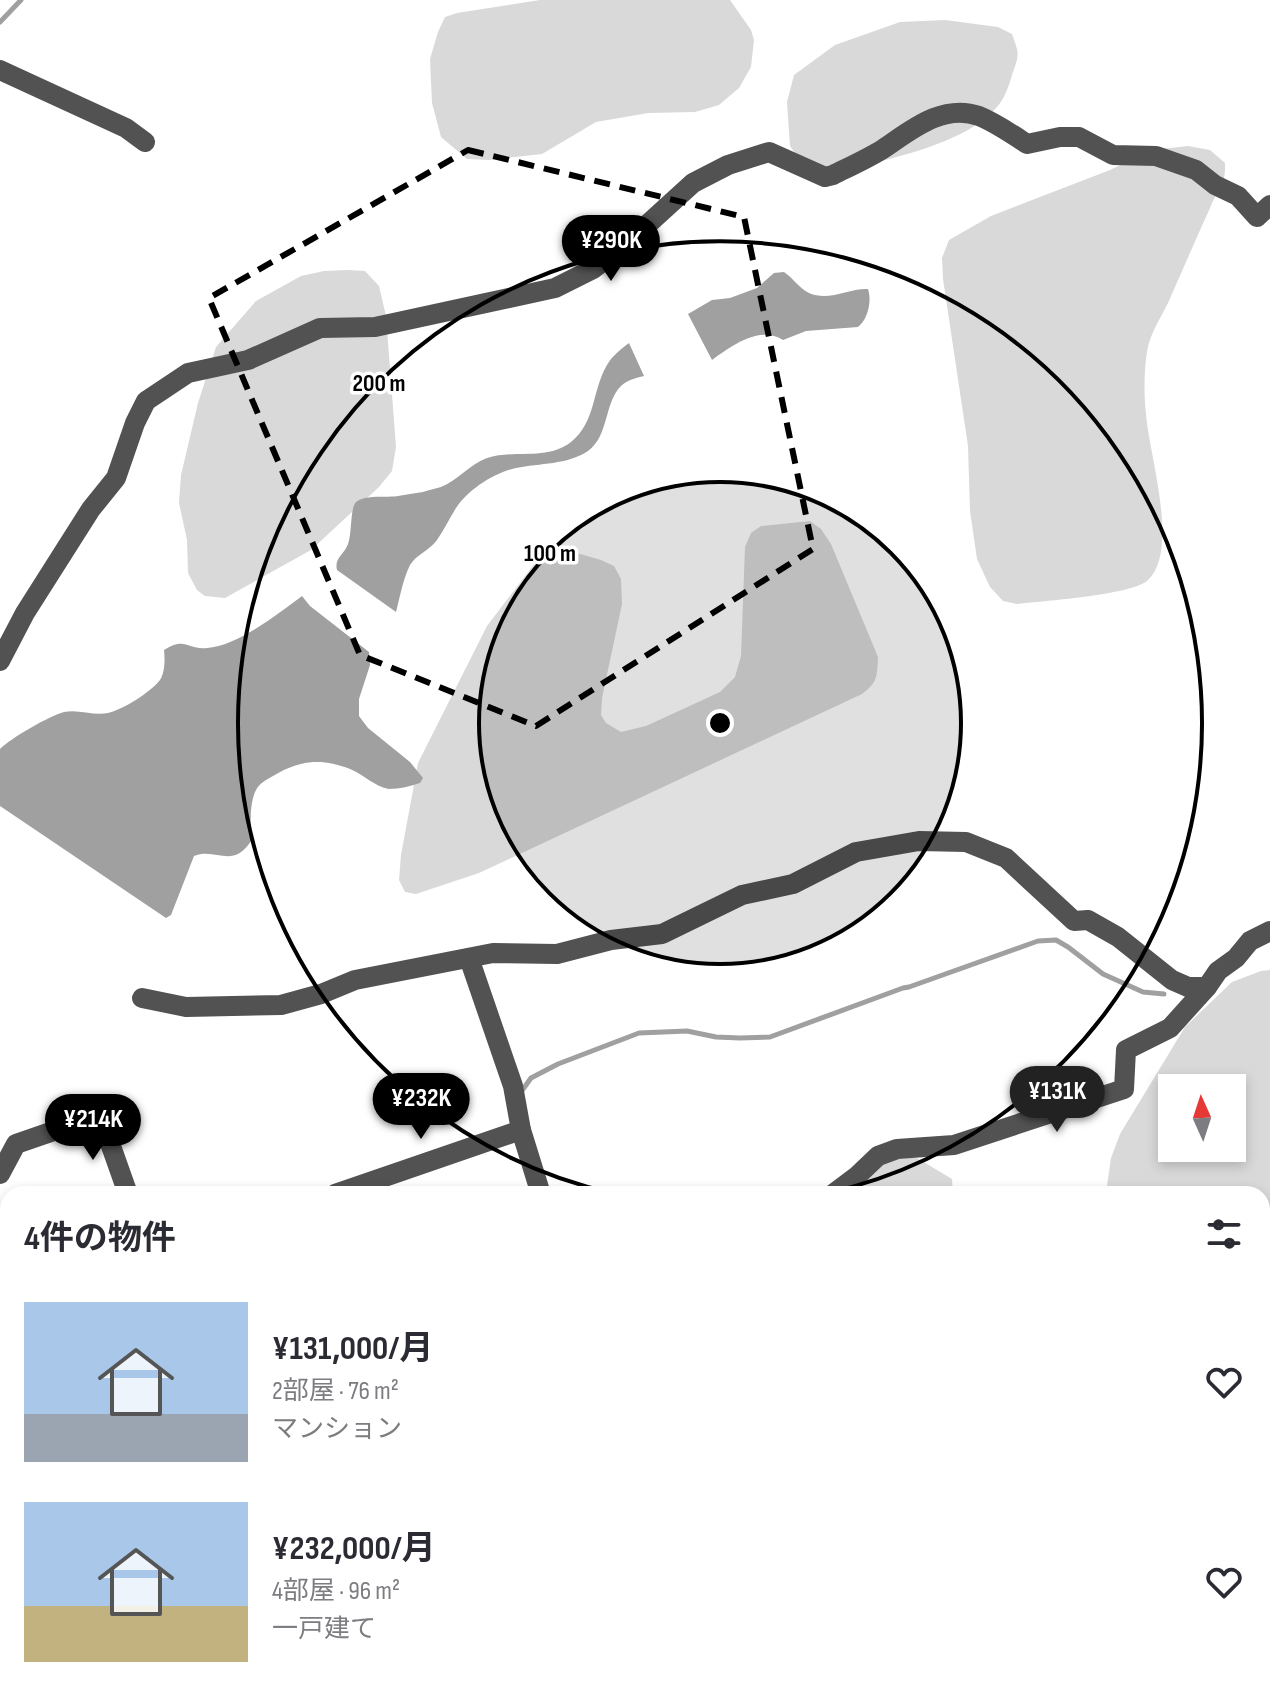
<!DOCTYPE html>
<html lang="ja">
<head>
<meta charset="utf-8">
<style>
	:root { --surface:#fff; --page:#f7f7f7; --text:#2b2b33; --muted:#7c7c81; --accent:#000 }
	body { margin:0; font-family:"Sofia Sans Condensed","Noto Sans JP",sans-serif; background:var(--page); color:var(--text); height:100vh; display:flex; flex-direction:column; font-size:30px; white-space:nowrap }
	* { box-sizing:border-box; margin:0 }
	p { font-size:26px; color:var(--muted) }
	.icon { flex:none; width:44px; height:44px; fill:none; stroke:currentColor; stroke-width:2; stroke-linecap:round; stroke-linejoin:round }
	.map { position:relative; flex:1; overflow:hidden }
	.side { position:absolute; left:0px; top:1186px; width:1270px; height:512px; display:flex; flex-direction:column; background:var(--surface); border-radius:24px 24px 0 0; box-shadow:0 4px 12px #0003 }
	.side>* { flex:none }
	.needle { width:52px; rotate:357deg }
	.tools { position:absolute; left:1158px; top:1074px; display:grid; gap:16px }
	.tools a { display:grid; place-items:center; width:88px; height:88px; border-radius:0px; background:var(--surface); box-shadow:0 4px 12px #0003; font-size:40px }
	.price { position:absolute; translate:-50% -68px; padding:0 18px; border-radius:28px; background:var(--accent); color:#fff; font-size:26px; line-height:52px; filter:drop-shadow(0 2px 4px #0008) }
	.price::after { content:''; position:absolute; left:50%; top:48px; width:24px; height:18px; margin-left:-12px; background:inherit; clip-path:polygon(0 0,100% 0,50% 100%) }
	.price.current { background:#222; color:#fff }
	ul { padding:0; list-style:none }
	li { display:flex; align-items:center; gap:24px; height:200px; padding:0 24px }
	li span { display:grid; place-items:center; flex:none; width:224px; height:160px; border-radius:0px; color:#555 }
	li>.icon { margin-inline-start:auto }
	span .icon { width:96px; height:96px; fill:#fffc; stroke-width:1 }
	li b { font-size:34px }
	h2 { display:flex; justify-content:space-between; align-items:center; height:96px; padding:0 24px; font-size:34px }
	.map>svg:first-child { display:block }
	.green { fill:#d9d9d9; fill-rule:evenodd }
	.water { fill:#a0a0a0 }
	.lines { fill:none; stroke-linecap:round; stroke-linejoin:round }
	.stream { stroke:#a0a0a0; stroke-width:5 }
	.minor { stroke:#525252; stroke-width:20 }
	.marked { fill:none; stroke:#000; stroke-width:6; stroke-dasharray:16 10; stroke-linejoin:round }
	.ring { fill:none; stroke:#000; stroke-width:4 }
	.centre { fill:#000; stroke:#fff; stroke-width:4 }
	.ring-label { font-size:24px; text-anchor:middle; font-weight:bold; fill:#000; stroke:#fff; stroke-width:7; stroke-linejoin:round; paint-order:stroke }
</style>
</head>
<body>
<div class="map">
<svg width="1270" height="1698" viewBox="0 0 1270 1698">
	<rect width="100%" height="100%" fill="#fff"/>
	<g class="green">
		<polygon points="540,0 730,0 751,30 754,40 751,67 739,88 719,105 695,112 648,113 596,122 542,154 489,160 467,159 441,137 432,103 430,59 438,32 445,17 457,13"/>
		<path d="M945,20L998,27L1012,34C1020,56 1019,54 1012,75C1009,86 1004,100 996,108C960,149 871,162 820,176L808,172L790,146L787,102L794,75L835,45L900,22Z"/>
		<path d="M1188,146L1210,150L1225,163C1226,186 1218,188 1210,208C1196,239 1182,271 1168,303C1158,323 1148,336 1146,359C1144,376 1144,397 1146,414C1149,454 1180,550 1148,580C1133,595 1043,601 1017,604L1003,601L990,587L977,559L970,511L968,446L943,279L942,258L949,240L991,216L1110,170L1152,150Z"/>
		<polygon points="348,270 365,271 379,286 386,316 396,447 392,471 379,487 311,550 225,598 205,596 197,590 188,573 187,540 179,503 181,475 198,403 216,347 256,301 301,276 324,271"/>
		<path d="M810,521L821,529L831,544L878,657C877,676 878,682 862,694L479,873L416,894L405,892L399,880L401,855L418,763L487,626L535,563L549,551L563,549L601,560L614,566L621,579L622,604L602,698L601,715L606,723L621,732L646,726L720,692L735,677L741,656L745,547L751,533L761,526Z"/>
		<path d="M1270,970V1356L1262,1358V1194H1108L1107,1186L1111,1158L1120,1134L1185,1027L1232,982L1261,971ZM1172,1088H1232V1148H1172Z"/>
		<polygon points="897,1158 917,1158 952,1179 953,1194 820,1194 832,1184"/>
		<polygon points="8,1675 8,1690 89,1690 88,1698 1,1698"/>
		<polygon points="459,1690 608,1690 610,1698 464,1698"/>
	</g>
	<g class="water">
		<path d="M784,272C793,278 799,288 809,293C829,302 849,288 868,289C872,301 868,319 858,327L806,331L783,340C759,325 732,346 712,360L688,314L712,300L730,298L757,288L774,273Z"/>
		<path d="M629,343L644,376C636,378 627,380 621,386C604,403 609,436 588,451C567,465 540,463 516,468C494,473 469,489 456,508C449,519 444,530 437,540C430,550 417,554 410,565C403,579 400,597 396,612L337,570C334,558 344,555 348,544C352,534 350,508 356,502C366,494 386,498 398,496C406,495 414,493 423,492C428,490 435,489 441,487C457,481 470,464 487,458C514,449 547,461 571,442C596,422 592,390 607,365C612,356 621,349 629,343Z"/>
		<path d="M302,596L310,606L369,652L370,665L359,699V716L368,728L410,762L423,778L420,783C411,786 399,789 389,789C375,787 363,774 350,769C321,758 300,760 273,776C266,780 259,783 255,792C249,807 251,825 251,841C232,870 216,847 194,856L171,915L166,918L0,806V749C11,738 49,716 64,712C79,709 93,716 108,713C122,710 151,692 160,680C165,672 165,660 164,650C186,636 187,650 207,648C237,646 278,614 302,596Z"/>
	</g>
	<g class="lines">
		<g class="stream">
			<polyline points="0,22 21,0"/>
			<polyline points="521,1092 531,1078 558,1064 639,1033 687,1031 716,1037 740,1038 770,1037 903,988 909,987 1038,941 1056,940 1068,947 1103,974 1143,992 1164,994"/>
			<polyline points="4,1698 8,1690"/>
		</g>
		<g class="minor">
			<polyline points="0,70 126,128 145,142"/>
			<path d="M0,661L25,613L91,509L116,478L135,423L146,401L188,373L248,360L320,328L375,327L555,288L593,269L626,244L693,183L728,165L769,152L825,177L833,175C849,167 867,159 883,149C910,131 942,103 979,116C996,123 1012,134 1027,144L1060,137H1079L1113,155L1156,156L1196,170L1215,185L1238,196L1257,217L1270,205"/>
			<polyline points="469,958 513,1086 521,1130 539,1188 539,1194"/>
			<polyline points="142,998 186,1007 281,1005 321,994 355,980 493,953 557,954 611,940 662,934 742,895 793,884 856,852 919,841 966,842 1006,858 1074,921 1088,920 1118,937 1172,980 1188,987 1207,987"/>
			<polyline points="0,1174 16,1144 100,1115 128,1194"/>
			<polyline points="335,1194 521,1130"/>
			<polyline points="833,1194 857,1176 878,1156 897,1149 954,1145 1124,1089 1126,1050 1170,1028 1207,987 1218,971 1236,958 1250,941 1270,931"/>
			<polyline points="0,1428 8,1432"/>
			<polyline points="0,1473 8,1458"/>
			<polyline points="559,1690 559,1698"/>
			<polyline points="34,1698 38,1690"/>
		</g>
	</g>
	<path class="marked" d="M468,150L744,217L813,549L536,726L360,655L209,298Z"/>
	<circle cx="720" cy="723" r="241" fill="#000" fill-opacity=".12"/>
	<g class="ring">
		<circle cx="720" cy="723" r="241"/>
		<path d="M616 1194A482 482 0 1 1 824 1194"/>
	</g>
	<circle cx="720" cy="723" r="12" class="centre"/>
	<g class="ring-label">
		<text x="379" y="391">200 m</text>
		<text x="550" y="561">100 m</text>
	</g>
</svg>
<div class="tools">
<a><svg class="needle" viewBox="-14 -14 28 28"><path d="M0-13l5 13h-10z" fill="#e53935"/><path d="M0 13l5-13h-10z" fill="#7c7c81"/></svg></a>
</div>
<b class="price" style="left:611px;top:283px">¥290K</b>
<b class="price current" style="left:1057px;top:1134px">¥131K</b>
<b class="price" style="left:421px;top:1141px">¥232K</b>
<b class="price" style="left:93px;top:1162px">¥214K</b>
<section class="side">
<h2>4件の物件<svg class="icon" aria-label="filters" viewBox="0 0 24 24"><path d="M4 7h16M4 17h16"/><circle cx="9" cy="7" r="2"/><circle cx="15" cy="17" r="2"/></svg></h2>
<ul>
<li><span style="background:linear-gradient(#a9c7e8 70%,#9aa5b1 0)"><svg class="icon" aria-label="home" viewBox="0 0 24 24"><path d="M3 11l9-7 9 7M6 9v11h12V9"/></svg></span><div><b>¥131,000/月</b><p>2部屋 · 76 m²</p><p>マンション</p></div><svg class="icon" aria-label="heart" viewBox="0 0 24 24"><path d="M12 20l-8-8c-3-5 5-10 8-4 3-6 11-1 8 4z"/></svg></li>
<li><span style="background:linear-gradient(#a9c7e8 65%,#c2b280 0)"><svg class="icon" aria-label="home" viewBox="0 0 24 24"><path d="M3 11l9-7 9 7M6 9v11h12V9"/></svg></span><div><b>¥232,000/月</b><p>4部屋 · 96 m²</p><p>一戸建て</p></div><svg class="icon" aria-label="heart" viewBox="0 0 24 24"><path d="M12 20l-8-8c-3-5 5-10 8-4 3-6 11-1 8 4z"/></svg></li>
</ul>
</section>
</div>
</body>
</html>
